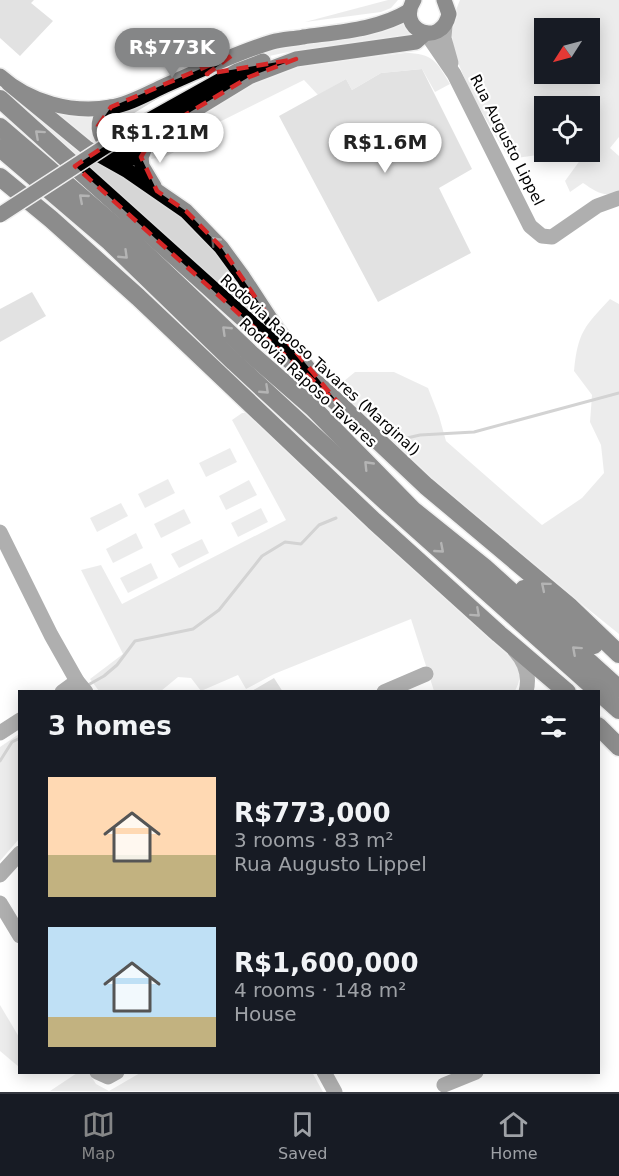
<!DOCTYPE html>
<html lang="en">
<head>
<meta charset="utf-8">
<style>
	:root { --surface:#171b24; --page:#242831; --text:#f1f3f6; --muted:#9ea1a6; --line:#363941; --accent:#858687 }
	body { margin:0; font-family:"DejaVu Sans",sans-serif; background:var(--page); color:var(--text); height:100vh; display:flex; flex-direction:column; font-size:22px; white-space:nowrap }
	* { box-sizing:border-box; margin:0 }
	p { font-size:20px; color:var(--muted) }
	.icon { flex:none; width:33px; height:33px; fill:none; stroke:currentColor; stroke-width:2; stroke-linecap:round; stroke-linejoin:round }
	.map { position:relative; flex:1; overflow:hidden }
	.drawer { position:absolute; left:18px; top:690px; width:582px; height:384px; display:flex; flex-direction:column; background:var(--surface); border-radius:0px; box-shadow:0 3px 15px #0003 }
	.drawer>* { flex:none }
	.needle { width:39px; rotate:234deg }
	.tools { position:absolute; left:534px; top:18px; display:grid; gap:12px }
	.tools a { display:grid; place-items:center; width:66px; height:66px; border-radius:0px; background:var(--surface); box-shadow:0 3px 15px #0003; font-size:30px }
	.price { position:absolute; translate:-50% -51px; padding:0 14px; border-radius:21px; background:#fff; color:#222; font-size:20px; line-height:39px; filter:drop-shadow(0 2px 3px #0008) }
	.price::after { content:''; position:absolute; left:50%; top:36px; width:18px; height:14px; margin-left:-9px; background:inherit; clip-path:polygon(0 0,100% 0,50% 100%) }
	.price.on { background:var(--accent); color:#fff }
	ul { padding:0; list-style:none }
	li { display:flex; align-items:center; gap:18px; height:150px; padding:0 30px }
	li span { display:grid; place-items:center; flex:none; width:168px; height:120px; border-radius:0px; color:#555 }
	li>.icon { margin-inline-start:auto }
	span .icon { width:72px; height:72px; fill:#fffc; stroke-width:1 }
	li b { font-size:26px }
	h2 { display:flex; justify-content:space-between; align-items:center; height:72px; padding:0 30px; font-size:26px }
	.dock { display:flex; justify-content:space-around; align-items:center; height:84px; border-top:2px solid var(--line); background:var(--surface); font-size:16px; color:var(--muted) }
	.dock a { display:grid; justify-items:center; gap:3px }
	.dock .on { color:var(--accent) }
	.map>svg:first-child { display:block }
	.green { fill:#d6d6d6; fill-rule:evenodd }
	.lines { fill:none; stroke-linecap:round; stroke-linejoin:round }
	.stream { stroke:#9d9d9d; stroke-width:3 }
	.building { fill:#bfbfbf }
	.major-casing { stroke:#dbdbdb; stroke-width:18 }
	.highway-casing { stroke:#dbdbdb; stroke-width:21 }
	.minor { stroke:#4f4f4f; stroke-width:15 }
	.major { stroke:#000; stroke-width:15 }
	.highway { stroke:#000; stroke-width:18 }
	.major-bridge-casing { stroke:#dbdbdb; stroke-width:18; stroke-linecap:butt }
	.major-bridge { stroke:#000; stroke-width:15 }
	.oneway { stroke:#595959 }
	.marked { fill:none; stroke:#d62828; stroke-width:4.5; stroke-dasharray:12 8; stroke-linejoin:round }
	.labels { text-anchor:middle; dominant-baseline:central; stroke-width:4.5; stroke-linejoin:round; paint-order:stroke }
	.street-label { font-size:15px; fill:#000; stroke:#fff }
</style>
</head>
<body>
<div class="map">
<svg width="619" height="1092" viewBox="0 0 619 1092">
	<rect width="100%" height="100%" fill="#fff"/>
	<g class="green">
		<polygon points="388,0 398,0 391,8 381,12 305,22"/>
		<path d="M460,0H619V137L610,148L619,156V191C605,199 595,191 583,183L570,192L565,181L586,152H590V106H544V152H560L509,159C491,127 454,71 452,36C451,23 455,12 460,0ZM544,28H590V74H544Z"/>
		<path d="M403,23L416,36C362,47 305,44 252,61C232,67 213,78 194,87L231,63L268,48L371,33Z"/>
		<path d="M405,53C433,53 437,62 450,84L435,92L422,69L381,73L352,90L346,79L318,95L304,80L175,144L178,150L165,157L151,159L152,152L161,138L274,71L287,67Z"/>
		<polygon points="188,80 105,131 105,120 112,114"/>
		<polygon points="0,85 68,143 106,166 126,175 185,220 211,245 245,293 260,319 258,320 0,89"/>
		<polygon points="54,111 97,114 95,119 137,164 137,169 109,155 55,116"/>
		<path d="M610,299L619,304V634L448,496L373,426L345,396L344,381L355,372H394L428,388L439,416L446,441L542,525L582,498L604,473L601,445L590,422L592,395L574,371C578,332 584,327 610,299Z"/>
		<path d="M242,413H248L514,661C521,672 521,680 515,691H434L411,619L274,674L246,689L238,675L201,691L191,678L178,677L161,691H99L90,679L123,654L81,570L101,565L122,604L286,520L232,420Z"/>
		<polygon points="230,448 237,462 206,477 199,463"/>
		<polygon points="168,479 175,493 145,508 138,494"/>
		<polygon points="249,480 257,495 226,510 219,496"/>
		<polygon points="121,503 128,516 97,532 90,518"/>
		<polygon points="261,508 268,522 238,537 231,523"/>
		<polygon points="184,509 191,523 161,538 154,524"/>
		<polygon points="136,533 143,548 113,563 106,549"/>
		<polygon points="202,539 209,553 179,568 171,554"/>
		<polygon points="151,563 158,578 128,593 120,578"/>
		<polygon points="19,734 19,839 0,861 0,747"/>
		<polygon points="0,1005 19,1037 19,1067 0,1051"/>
		<polygon points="312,1072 323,1092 50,1091 77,1073 89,1073 96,1084 109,1091 140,1073"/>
	</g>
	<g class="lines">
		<g class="stream">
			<polyline points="407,438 420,435 474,432 619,393"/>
			<polyline points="88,685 104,676 117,665 135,641 193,629 219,610 262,556 285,542 301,544 319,525 336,518"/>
			<polyline points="0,761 12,742 20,738"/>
		</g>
	</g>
	<g class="building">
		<polygon points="0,0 34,0 31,3 53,21 20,56 0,38"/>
		<polygon points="422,69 472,169 439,188 471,253 378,302 279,116 346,79 352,90 381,73"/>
		<polygon points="32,292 46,316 0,342 0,309"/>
		<polygon points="274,678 283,692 250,692"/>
	</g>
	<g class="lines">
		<defs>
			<g id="major">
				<path d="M414,0C395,29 441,50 449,14L444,0"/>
				<path d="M0,76C29,102 72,114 111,107C130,104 148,93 166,85C201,70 235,53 272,42C282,39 293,39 303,37C338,32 378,30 409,11"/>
				<polyline points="9,84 87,148 128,171 186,211 221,247 243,277 277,329 308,368"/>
				<path d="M111,107C81,126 114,164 141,157"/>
				<polyline points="126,133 237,71 263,61"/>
				<polyline points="154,186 142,166 141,157 149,138 249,77 296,59 416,42 426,33"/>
			</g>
			<g id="highway">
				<polyline points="0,99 339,404 426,486 570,607 619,654"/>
				<polyline points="0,127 128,237 251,354 313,408 413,510 484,567 619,689"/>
				<polyline points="0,148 110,242 234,362 386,502 619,710"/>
				<polyline points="0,177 51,219 138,297 374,521 499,634 567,692"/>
				<polyline points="524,589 594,645"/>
				<polyline points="598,726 619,747"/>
			</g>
		</defs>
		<use href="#major" class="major-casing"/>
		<use href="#highway" class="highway-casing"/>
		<g class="minor">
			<polyline points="445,25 444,38 451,63"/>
			<polyline points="426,33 454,74 530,226 542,236 552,237 597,206 619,198"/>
			<polyline points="0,532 51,635 77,681 86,692"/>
			<path d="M515,651C526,663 530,676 526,692"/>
			<polyline points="62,692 77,681"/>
			<polyline points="384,692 426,674"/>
			<polyline points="0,733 20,720"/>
			<polyline points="0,875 20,853"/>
			<polyline points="0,903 20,936"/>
			<polyline points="97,1072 108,1077 117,1072"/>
			<polyline points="324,1072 335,1092"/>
			<polyline points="444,1085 476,1072"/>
		</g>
		<use href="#major" class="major"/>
		<use href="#highway" class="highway"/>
		<defs>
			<polyline id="major-bridge" points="0,215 126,133"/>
		</defs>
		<use href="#major-bridge" class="major-bridge-casing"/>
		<use href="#major-bridge" class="major-bridge"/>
	</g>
	<defs><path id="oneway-chevron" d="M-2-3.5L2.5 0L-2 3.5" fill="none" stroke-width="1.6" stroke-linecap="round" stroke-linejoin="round" transform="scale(1.5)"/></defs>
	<g class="oneway">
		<use href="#oneway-chevron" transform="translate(39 134) rotate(-138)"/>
		<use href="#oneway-chevron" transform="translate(83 198) rotate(-139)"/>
		<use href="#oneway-chevron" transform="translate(215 241) rotate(-133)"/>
		<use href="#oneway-chevron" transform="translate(124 255) rotate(44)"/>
		<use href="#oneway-chevron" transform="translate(226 330) rotate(-136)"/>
		<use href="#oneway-chevron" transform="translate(265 390) rotate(43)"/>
		<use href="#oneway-chevron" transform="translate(368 465) rotate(-134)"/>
		<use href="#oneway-chevron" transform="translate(440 549) rotate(41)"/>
		<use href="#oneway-chevron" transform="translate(545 586) rotate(-140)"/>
		<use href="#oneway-chevron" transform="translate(476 613) rotate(42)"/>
		<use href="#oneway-chevron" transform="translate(576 650) rotate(-138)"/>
	</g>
	<path d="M0 0H619V1092H0ZM231,56L207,74L296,59L249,77L155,133L141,157L157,191L186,211L221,247L277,329L339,404L75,166L105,146L98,126L111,107Z" fill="#fff" fill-opacity=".55" fill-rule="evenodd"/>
	<path class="marked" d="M231,56L207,74L296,59L249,77L155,133L141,157L157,191L186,211L221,247L277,329L339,404L75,166L105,146L98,126L111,107Z"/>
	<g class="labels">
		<g class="street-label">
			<text transform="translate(507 140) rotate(63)">Rua Augusto Lippel</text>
			<text transform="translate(320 365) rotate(42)">Rodovia Raposo Tavares (Marginal)</text>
			<text transform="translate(308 383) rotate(43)">Rodovia Raposo Tavares</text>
		</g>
	</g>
</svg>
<div class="tools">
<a><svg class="needle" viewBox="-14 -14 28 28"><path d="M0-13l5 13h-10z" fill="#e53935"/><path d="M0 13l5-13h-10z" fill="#9ea1a6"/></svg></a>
<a><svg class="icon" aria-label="locate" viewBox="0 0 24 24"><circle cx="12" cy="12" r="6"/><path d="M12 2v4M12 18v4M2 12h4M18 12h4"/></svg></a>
</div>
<b class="price on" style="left:172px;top:79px">R$773K</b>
<b class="price" style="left:160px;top:164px">R$1.21M</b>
<b class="price" style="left:385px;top:174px">R$1.6M</b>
<section class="drawer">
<h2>3 homes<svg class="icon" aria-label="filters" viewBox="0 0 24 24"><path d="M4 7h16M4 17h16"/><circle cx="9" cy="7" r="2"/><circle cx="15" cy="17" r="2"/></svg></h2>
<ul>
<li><span style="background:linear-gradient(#ffd9b3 65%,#c2b280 0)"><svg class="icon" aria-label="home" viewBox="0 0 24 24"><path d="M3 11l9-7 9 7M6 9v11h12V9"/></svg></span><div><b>R$773,000</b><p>3 rooms · 83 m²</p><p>Rua Augusto Lippel</p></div></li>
<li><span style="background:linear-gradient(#bfe0f5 75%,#c2b280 0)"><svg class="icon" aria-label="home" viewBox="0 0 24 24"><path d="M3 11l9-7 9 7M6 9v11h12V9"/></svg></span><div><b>R$1,600,000</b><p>4 rooms · 148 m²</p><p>House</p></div></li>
</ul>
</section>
</div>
<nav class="dock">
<a class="on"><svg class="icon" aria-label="map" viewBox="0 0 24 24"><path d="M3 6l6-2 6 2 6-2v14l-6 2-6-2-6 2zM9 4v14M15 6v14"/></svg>Map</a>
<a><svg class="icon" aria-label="saved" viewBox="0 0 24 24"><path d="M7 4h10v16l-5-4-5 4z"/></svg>Saved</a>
<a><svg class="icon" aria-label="home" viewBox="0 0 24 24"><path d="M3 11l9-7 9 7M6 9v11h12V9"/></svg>Home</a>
</nav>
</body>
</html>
